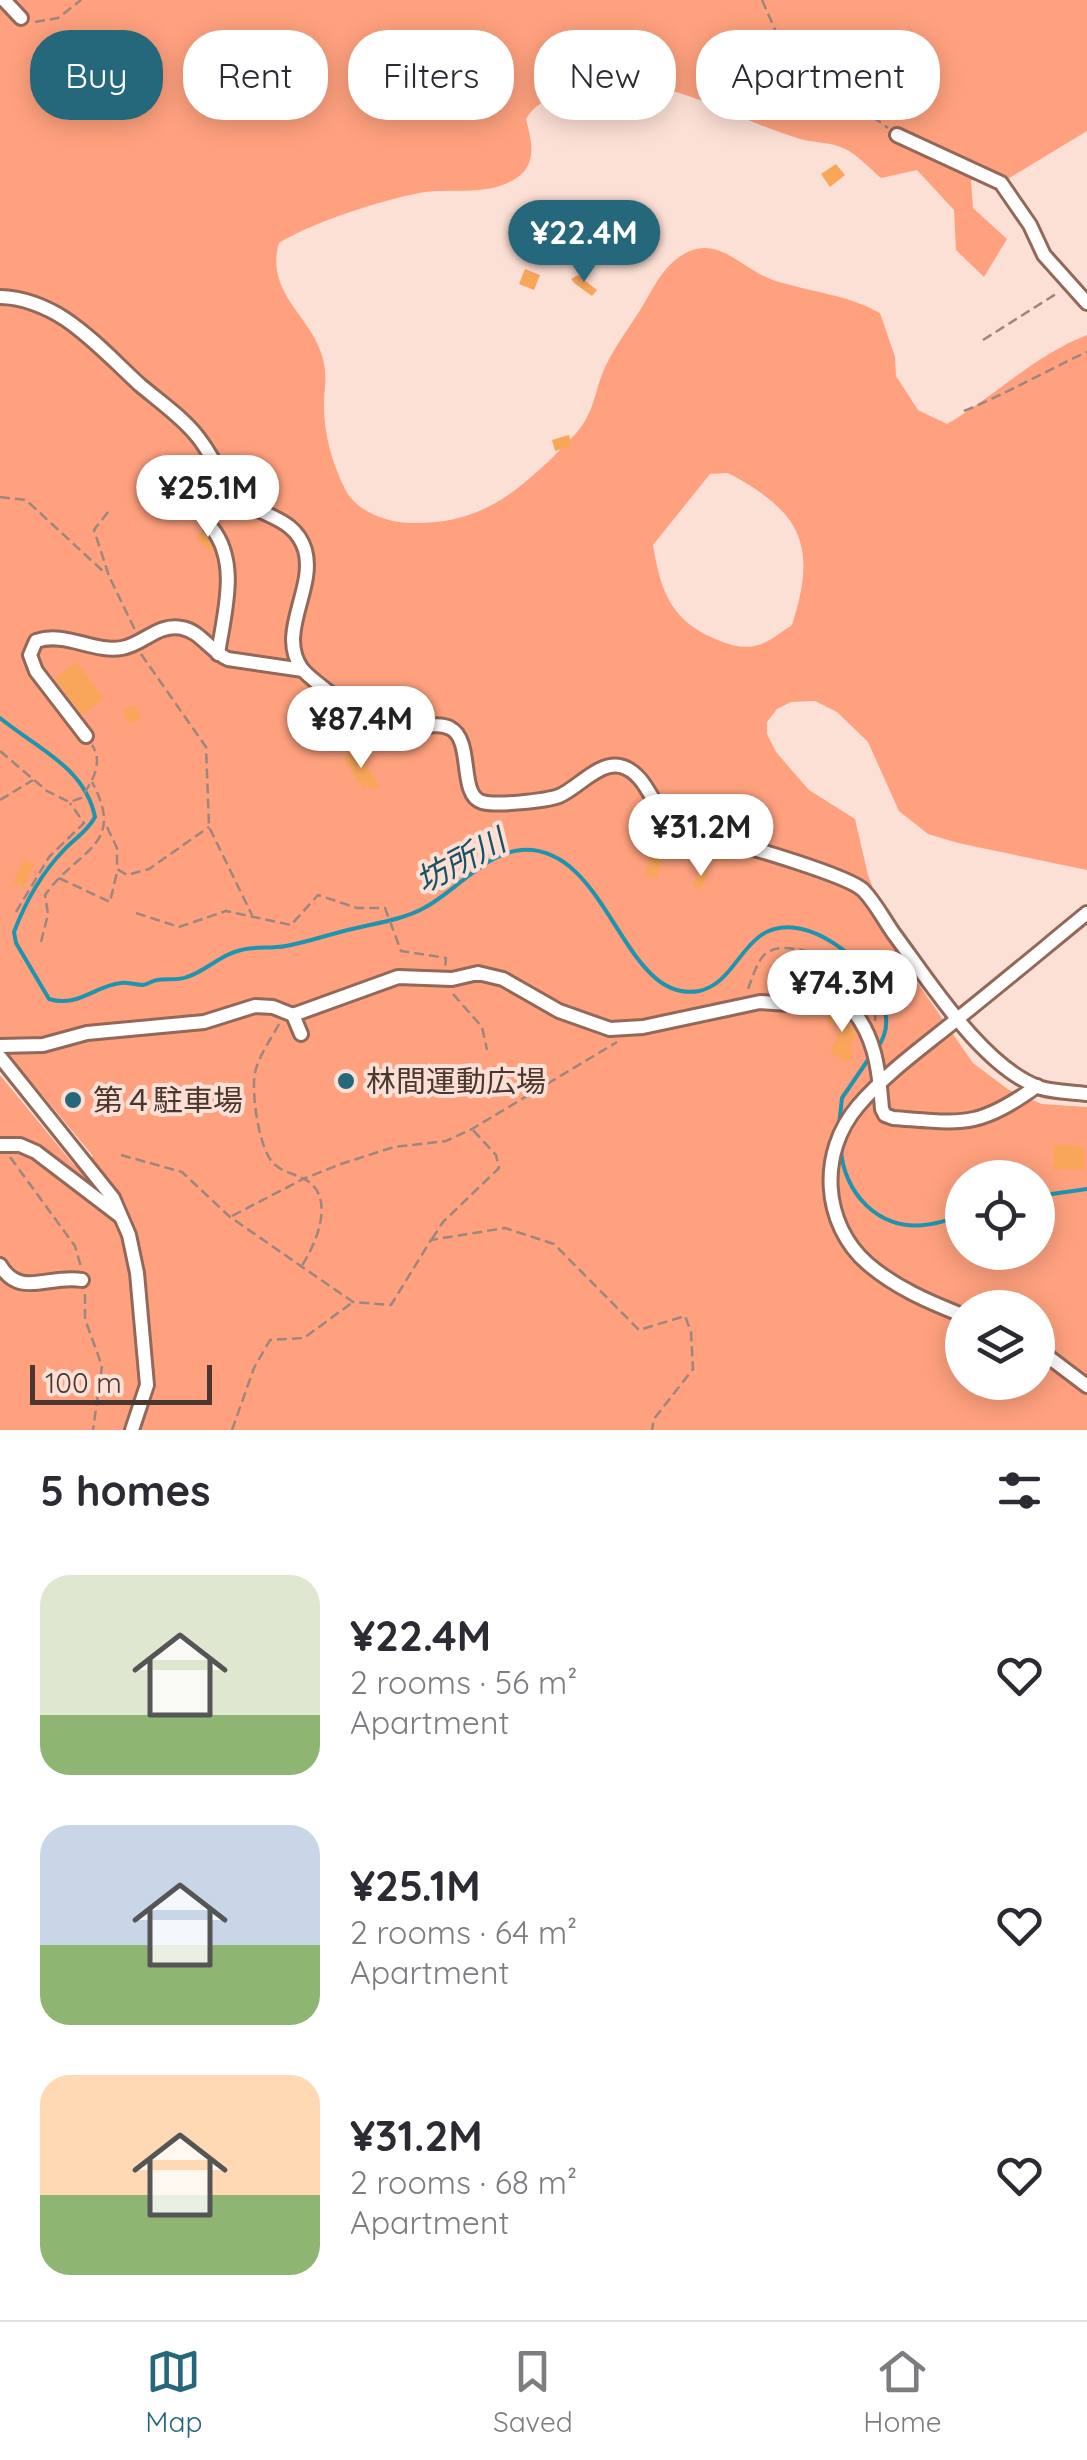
<!DOCTYPE html>
<html lang="en">
<head>
<meta charset="utf-8">
<style>
	:root { --surface:#fff; --page:#f7f7f7; --text:#2b2b33; --muted:#7c7c81; --line:#e1e1e2; --accent:#26687b }
	body { margin:0; font-family:Quicksand,"Noto Sans JP",sans-serif; background:var(--page); color:var(--text); height:100vh; display:flex; flex-direction:column; font-size:38px; white-space:nowrap }
	* { box-sizing:border-box; margin:0 }
	p { font-size:32px; color:var(--muted) }
	.icon { flex:none; width:55px; height:55px; fill:none; stroke:currentColor; stroke-width:2; stroke-linecap:round; stroke-linejoin:round }
	.map { position:relative; height:1430px; overflow:hidden }
	.sheet { display:flex; flex-direction:column; background:var(--surface); flex:1 }
	.sheet>* { flex:none }
	.top-card { position:absolute; left:30px; top:30px; width:1028px; height:90px; display:flex; gap:20px }
	.fabs { position:absolute; left:945px; top:1160px; display:grid; gap:20px }
	.fabs a { display:grid; place-items:center; width:110px; height:110px; border-radius:50%; background:var(--surface); box-shadow:0 5px 25px #0003; font-size:50px }
	.scale { position:absolute; left:30px; bottom:25px; width:182px; box-sizing:border-box; padding-left:10px; border:5px solid #493730; border-top:0; font-size:28px; line-height:35px; white-space:nowrap; color:#493730; -webkit-text-stroke:8px #fde0d5; paint-order:stroke }
	.price { position:absolute; translate:-50% -85px; padding:0 22px; border-radius:35px; background:#fff; color:#222; font-size:32px; line-height:65px; filter:drop-shadow(0 2px 5px #0008) }
	.price::after { content:''; position:absolute; left:50%; top:60px; width:30px; height:22px; margin-left:-15px; background:inherit; clip-path:polygon(0 0,100% 0,50% 100%) }
	.price.selected { background:var(--accent); color:#fff }
	ul { padding:0; list-style:none }
	li { display:flex; align-items:center; gap:30px; height:250px; padding:0 40px }
	li span { display:grid; place-items:center; flex:none; width:280px; height:200px; border-radius:30px; color:#555 }
	li>.icon { margin-inline-start:auto }
	span .icon { width:120px; height:120px; fill:#fffc; stroke-width:1 }
	li b { font-size:42px }
	h2 { display:flex; justify-content:space-between; align-items:center; height:120px; padding:0 40px; font-size:42px }
	.chip { padding:0 35px; border-radius:40px; background:var(--surface); box-shadow:0 5px 25px #0003; font-size:35px; line-height:90px }
	.chip.selected { background:var(--accent); color:#fff }
	.tabs { display:flex; justify-content:space-around; align-items:center; height:140px; border-top:2px solid var(--line); background:var(--surface); font-size:28px; color:var(--muted) }
	.tabs a { display:grid; justify-items:center; gap:5px }
	.tabs .selected { color:var(--accent) }
	.map>svg:first-child { display:block }
	.green { fill:#ffa17e; fill-rule:evenodd }
	.lines { fill:none; stroke-linecap:round; stroke-linejoin:round }
	.stream { stroke:#1f94af; stroke-width:4 }
	.building { fill:#f9a65b }
	.minor-casing { stroke:#926859; stroke-width:18 }
	.path { stroke:#9d867d; stroke-width:2.5; stroke-dasharray:10 5; stroke-linecap:butt }
	.minor { stroke:#fff; stroke-width:12 }
	.poi-dot { fill:#26687b; stroke:#fde0d5; stroke-width:4 }
	.labels { text-anchor:middle; dominant-baseline:central; stroke-width:8; stroke-linejoin:round; paint-order:stroke }
	.poi-label { font-size:30px; fill:#493730; stroke:#fde0d5; text-anchor:start }
	.water-label { font-size:32px; font-style:italic; fill:#165263; stroke:#fde0d5 }
</style>
</head>
<body>
<div class="map">
<svg width="1087" height="1430" viewBox="0 0 1087 1430">
	<rect width="100%" height="100%" fill="#fde0d5"/>
	<path class="green" d="M0,0H1087V131L1001,183L971,180L973,208L1007,239L984,277L956,250L954,210L917,170L881,178C870,169 858,155 845,149C832,142 814,143 800,139C719,115 663,65 571,91C552,97 536,102 526,119C531,139 538,162 518,177C488,198 452,187 419,193C379,201 313,222 279,243C262,304 332,322 325,387C321,423 329,457 345,489C356,511 385,522 409,523C473,525 510,499 554,456C565,444 582,430 588,415C595,402 597,386 603,372C612,350 629,328 642,307C655,285 665,262 690,251C721,238 745,271 773,280C809,292 846,294 880,313L895,357L896,376L918,410L947,424C995,396 1035,355 1087,335V870L958,843L928,834L899,811L868,742L837,712L815,701L791,702L777,709L767,722V734L776,752L809,790L855,819L868,875L897,953L973,1063L1009,1090L1042,1104L1087,1107V1430H0V1075L74,1165H83L93,1156L0,1044ZM728,473C801,512 818,544 792,625C782,631 770,642 758,645C746,649 732,646 720,641C672,622 661,594 653,545L710,474ZM962,1178H1038V1252H962ZM962,1308H1038V1382H962Z"/>
	<g class="lines">
		<g class="stream">
			<path d="M0,718C35,747 85,767 95,817C87,832 74,839 63,851C41,874 25,903 14,932L16,943L49,999C78,1008 94,986 121,983C128,982 135,985 143,985C149,984 151,981 157,980C167,978 178,981 187,977C206,971 221,954 241,950C255,946 271,949 286,946C308,942 330,934 352,929C376,923 402,920 424,908C455,892 485,853 521,850C609,844 622,1005 699,991C728,985 738,952 760,936C799,908 860,954 877,990C887,1010 891,1028 878,1047"/>
			<polyline points="839,1125 842,1098 872,1054"/>
			<path d="M841,1149C843,1192 879,1231 924,1225C937,1224 950,1219 962,1216"/>
			<polyline points="1038,1196 1087,1189"/>
		</g>
	</g>
	<g class="building">
		<polygon points="836,164 845,175 830,187 821,174"/>
		<polygon points="525,269 540,275 534,290 519,284"/>
		<polygon points="578,275 597,290 592,296 574,283 571,279"/>
		<polygon points="569,435 572,446 555,451 552,440"/>
		<polygon points="206,528 220,541 210,552 196,538"/>
		<polygon points="77,662 104,699 82,715 55,678"/>
		<polygon points="135,705 141,719 128,724 122,710"/>
		<polygon points="356,750 380,787 371,790 368,785 363,789 343,758"/>
		<polygon points="685,845 700,846 699,856 683,857"/>
		<polygon points="704,846 729,848 728,862 703,860"/>
		<polygon points="650,854 662,857 658,878 645,876"/>
		<polygon points="24,859 34,864 23,887 13,882"/>
		<polygon points="701,868 709,872 701,890 693,886"/>
		<polygon points="837,1006 848,1007 844,1024 858,1031 849,1050 853,1052 848,1063 830,1053 844,1024 827,1025 828,1013 836,1014"/>
		<polygon points="1053,1145 1084,1146 1084,1170 1053,1169"/>
	</g>
	<g class="lines">
		<defs>
			<g id="minor">
				<polyline points="4,0 21,18"/>
				<polyline points="897,135 1001,183 1030,225 1044,255 1087,303"/>
				<path d="M0,297C22,297 47,307 65,319C92,337 116,363 140,385C159,401 182,417 197,436C212,454 220,477 236,494C257,518 294,514 305,550C316,589 276,633 302,669C310,679 370,724 382,729C383,730 396,731 397,732C415,732 433,720 450,728C474,740 458,795 482,802C496,806 545,801 559,796C578,788 598,762 620,766C652,773 656,827 687,838C698,841 713,840 725,842C748,846 848,876 863,890C875,902 884,920 894,934C930,982 983,1068 1041,1088C1055,1092 1072,1092 1087,1094"/>
				<path d="M211,527C240,562 224,613 218,654"/>
				<path d="M86,736L36,671L30,655L36,641C66,631 93,653 122,648C144,644 158,623 182,628C200,631 211,652 228,659L303,670"/>
				<polyline points="293,1015 301,1034"/>
				<path d="M0,1046L43,1045L87,1033L204,1022L255,1006L273,1007L293,1015L398,977L452,979L478,973L503,979L559,1011L610,1029L643,1027L760,1002L804,1005L844,1001C875,1030 879,1069 882,1109L885,1115L893,1118C963,1123 977,1129 1037,1086"/>
				<polyline points="0,1057 113,1198 129,1235 137,1273 147,1385 132,1430"/>
				<polyline points="1,1145 20,1145 36,1152 120,1216"/>
				<path d="M0,1265C20,1299 49,1274 82,1280"/>
				<path d="M962,1315C929,1302 896,1288 868,1264C822,1224 818,1153 858,1106C886,1073 923,1047 956,1020C1000,985 1043,949 1087,913"/>
				<polyline points="1038,1349 1087,1386"/>
			</g>
		</defs>
		<use href="#minor" class="minor-casing"/>
		<g class="path">
			<polyline points="762,0 781,43 815,74 888,128"/>
			<polyline points="35,22 58,18 81,0"/>
			<polyline points="983,340 1059,292"/>
			<path d="M964,411C1006,394 1045,371 1087,352"/>
			<polyline points="0,497 26,500 105,573"/>
			<polyline points="108,512 94,530 109,576 135,630"/>
			<polyline points="141,654 206,747 209,827 252,915"/>
			<path d="M0,751L47,791L69,802L81,798C92,782 104,763 92,745"/>
			<polyline points="0,800 33,780"/>
			<polyline points="107,827 117,848 117,869 127,875 149,869 209,827"/>
			<polyline points="59,878 110,902 117,872"/>
			<polyline points="16,912 49,857 84,823 70,803"/>
			<polyline points="136,913 179,927 226,911 291,925 318,895 357,908 385,908 401,951 446,958 445,968"/>
			<path d="M41,942L48,914L45,895C77,849 127,847 92,782"/>
			<path d="M748,989C752,979 757,961 765,954C788,934 855,968 870,990C875,999 876,1011 875,1021"/>
			<polyline points="453,994 482,1027 487,1050"/>
			<path d="M279,1024C271,1039 258,1057 255,1073C251,1093 259,1150 274,1164C283,1173 298,1174 309,1182C335,1201 315,1246 301,1267"/>
			<polyline points="121,1155 182,1172 230,1217 353,1302 391,1305 431,1240 505,1228 554,1244 639,1330 685,1316 691,1332 693,1369 654,1419 652,1430"/>
			<polyline points="10,1157 75,1246 81,1267"/>
			<polyline points="232,1216 303,1179 341,1164 394,1147 446,1141 472,1129 617,1042"/>
			<polyline points="432,1239 443,1222 499,1168 496,1155 472,1129"/>
			<polyline points="85,1294 85,1319 102,1366 93,1430"/>
			<polyline points="232,1430 254,1368 270,1340 304,1338 353,1302"/>
		</g>
		<use href="#minor" class="minor"/>
	</g>
	<g class="poi-dot">
		<circle cx="346" cy="1081" r="10"/>
		<circle cx="73" cy="1100" r="10"/>
	</g>
	<g class="labels">
		<g class="poi-label">
			<text x="366" y="1081">林間運動広場</text>
			<text x="93" y="1100">第４駐車場</text>
		</g>
		<g class="water-label">
			<text transform="translate(460 860) rotate(-28)">坊所川</text>
		</g>
	</g>
</svg>
<div class="fabs">
<a><svg class="icon" aria-label="locate" viewBox="0 0 24 24"><circle cx="12" cy="12" r="6"/><path d="M12 2v4M12 18v4M2 12h4M18 12h4"/></svg></a>
<a><svg class="icon" aria-label="layers" viewBox="0 0 24 24"><path d="M12 4l9 5-9 5-9-5zM3 14l9 5 9-5"/></svg></a>
</div>
<div class="scale">100 m</div>
<b class="price selected" style="left:584px;top:285px">¥22.4M</b>
<b class="price" style="left:208px;top:540px">¥25.1M</b>
<b class="price" style="left:361px;top:771px">¥87.4M</b>
<b class="price" style="left:701px;top:879px">¥31.2M</b>
<b class="price" style="left:842px;top:1035px">¥74.3M</b>
<div class="top-card">
<a class="chip selected">Buy</a>
<a class="chip">Rent</a>
<a class="chip">Filters</a>
<a class="chip">New</a>
<a class="chip">Apartment</a>
</div>
</div>
<section class="sheet">
<h2>5 homes<svg class="icon" aria-label="filters" viewBox="0 0 24 24"><path d="M4 7h16M4 17h16"/><circle cx="9" cy="7" r="2"/><circle cx="15" cy="17" r="2"/></svg></h2>
<ul>
<li><span style="background:linear-gradient(#dfe7d0 70%,#8fb573 0)"><svg class="icon" aria-label="home" viewBox="0 0 24 24"><path d="M3 11l9-7 9 7M6 9v11h12V9"/></svg></span><div><b>¥22.4M</b><p>2 rooms · 56 m²</p><p>Apartment</p></div><svg class="icon" aria-label="heart" viewBox="0 0 24 24"><path d="M12 20l-8-8c-3-5 5-10 8-4 3-6 11-1 8 4z"/></svg></li>
<li><span style="background:linear-gradient(#c9d6e8 60%,#8fb573 0)"><svg class="icon" aria-label="home" viewBox="0 0 24 24"><path d="M3 11l9-7 9 7M6 9v11h12V9"/></svg></span><div><b>¥25.1M</b><p>2 rooms · 64 m²</p><p>Apartment</p></div><svg class="icon" aria-label="heart" viewBox="0 0 24 24"><path d="M12 20l-8-8c-3-5 5-10 8-4 3-6 11-1 8 4z"/></svg></li>
<li><span style="background:linear-gradient(#ffd9b3 60%,#8fb573 0)"><svg class="icon" aria-label="home" viewBox="0 0 24 24"><path d="M3 11l9-7 9 7M6 9v11h12V9"/></svg></span><div><b>¥31.2M</b><p>2 rooms · 68 m²</p><p>Apartment</p></div><svg class="icon" aria-label="heart" viewBox="0 0 24 24"><path d="M12 20l-8-8c-3-5 5-10 8-4 3-6 11-1 8 4z"/></svg></li>
</ul>
</section>
<nav class="tabs">
<a class="selected"><svg class="icon" aria-label="map" viewBox="0 0 24 24"><path d="M3 6l6-2 6 2 6-2v14l-6 2-6-2-6 2zM9 4v14M15 6v14"/></svg>Map</a>
<a><svg class="icon" aria-label="saved" viewBox="0 0 24 24"><path d="M7 4h10v16l-5-4-5 4z"/></svg>Saved</a>
<a><svg class="icon" aria-label="home" viewBox="0 0 24 24"><path d="M3 11l9-7 9 7M6 9v11h12V9"/></svg>Home</a>
</nav>
</body>
</html>
